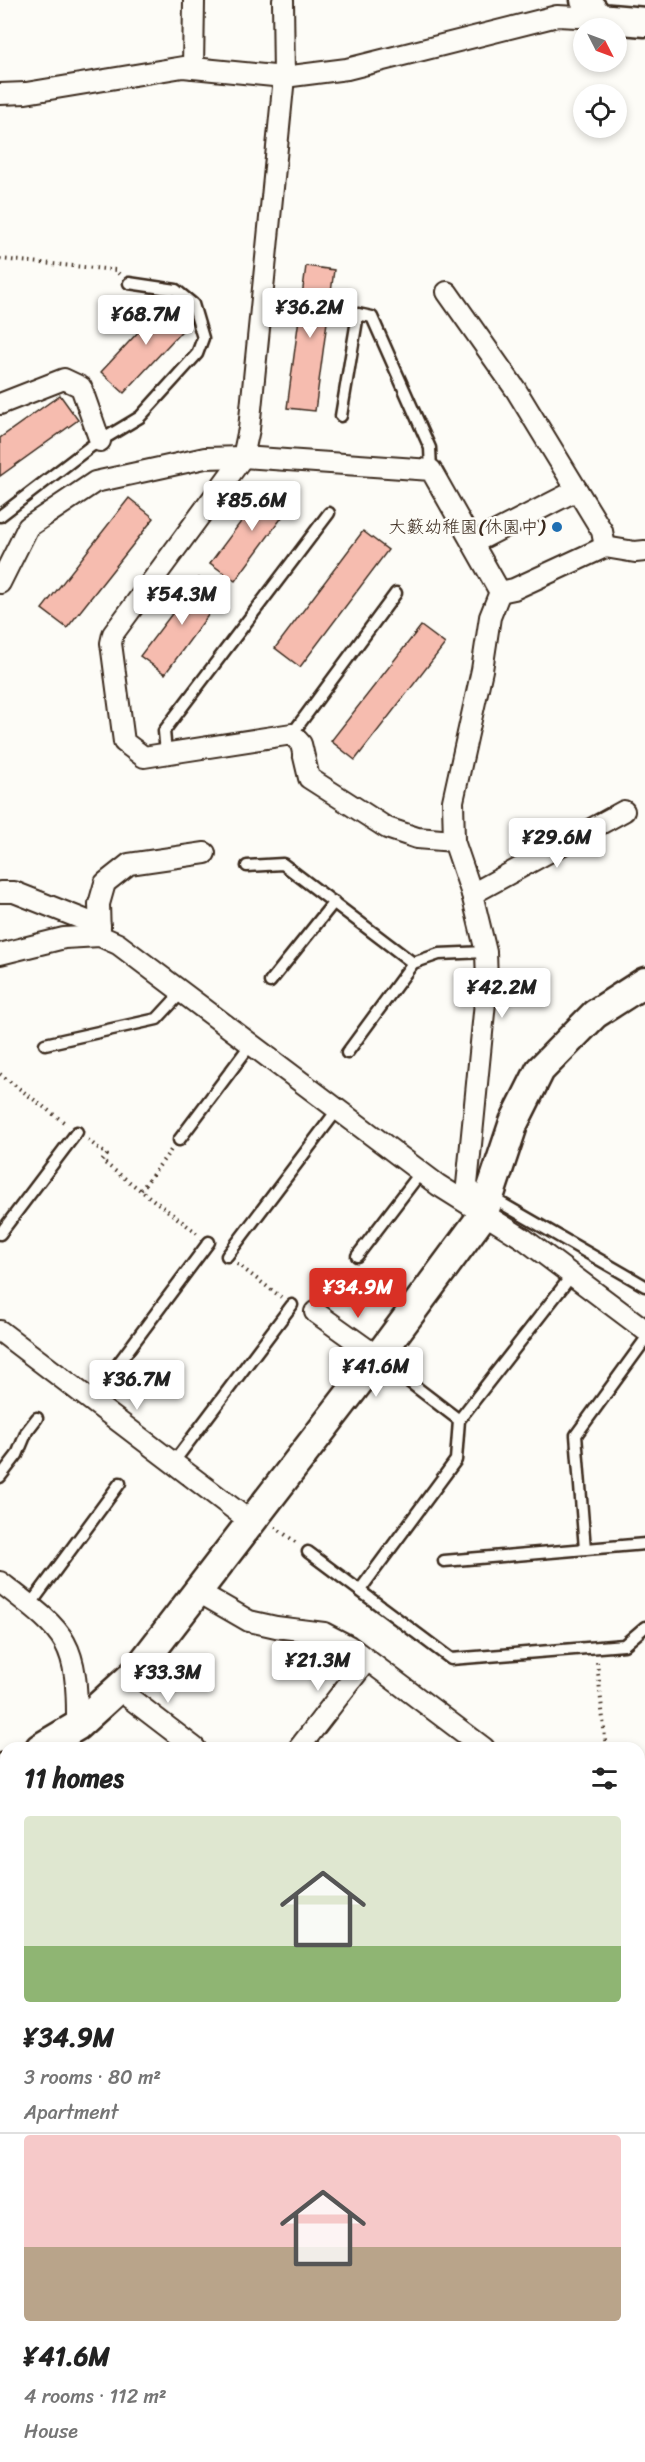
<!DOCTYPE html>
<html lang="en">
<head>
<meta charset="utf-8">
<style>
	:root { --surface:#fff; --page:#f2f2f2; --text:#222; --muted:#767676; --line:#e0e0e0; --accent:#d93025 }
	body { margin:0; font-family:Sriracha,"Klee One",sans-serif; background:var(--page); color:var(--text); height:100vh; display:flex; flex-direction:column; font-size:22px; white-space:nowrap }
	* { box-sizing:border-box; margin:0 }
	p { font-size:20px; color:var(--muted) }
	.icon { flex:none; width:33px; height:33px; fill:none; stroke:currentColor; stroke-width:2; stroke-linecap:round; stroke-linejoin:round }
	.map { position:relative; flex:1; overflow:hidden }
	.details { position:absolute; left:0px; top:1742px; width:645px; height:722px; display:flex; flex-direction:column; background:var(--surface); border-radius:18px 18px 0 0; box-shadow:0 3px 9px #0003 }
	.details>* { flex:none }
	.needle { width:39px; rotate:132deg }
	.controls { position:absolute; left:573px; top:18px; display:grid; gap:12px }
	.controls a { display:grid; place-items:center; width:54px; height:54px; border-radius:50%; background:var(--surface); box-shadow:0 3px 9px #0003; font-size:30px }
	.price { position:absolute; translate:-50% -51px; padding:0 14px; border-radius:6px; background:#fff; color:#222; font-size:20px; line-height:39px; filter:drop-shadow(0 2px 3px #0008) }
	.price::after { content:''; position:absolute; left:50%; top:36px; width:18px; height:14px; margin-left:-9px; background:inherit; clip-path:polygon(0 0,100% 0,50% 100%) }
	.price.on { background:var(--accent); color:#fff }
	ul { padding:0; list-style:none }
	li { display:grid; align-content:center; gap:12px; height:318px; padding:0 24px }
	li+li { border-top:2px solid var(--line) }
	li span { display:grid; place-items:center; height:186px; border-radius:6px; color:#555 }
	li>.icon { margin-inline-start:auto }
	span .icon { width:108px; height:108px; fill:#fffc; stroke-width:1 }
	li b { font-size:26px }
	h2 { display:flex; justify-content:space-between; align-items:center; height:72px; padding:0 24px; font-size:26px }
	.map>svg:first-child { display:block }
	.building { fill:#f6bcaf; stroke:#3b2a1e; stroke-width:1.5 }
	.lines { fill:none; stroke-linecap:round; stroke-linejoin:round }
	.lane-casing { stroke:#3b2a1e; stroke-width:15 }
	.street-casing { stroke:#3b2a1e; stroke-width:24 }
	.secondary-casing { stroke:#3b2a1e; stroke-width:33 }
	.path { stroke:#3b2a1e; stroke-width:4; stroke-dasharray:1.5 4.5; stroke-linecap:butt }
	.lane { stroke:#fdfcf7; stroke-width:10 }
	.street { stroke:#fdfcf7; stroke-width:20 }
	.secondary { stroke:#fdfcf7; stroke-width:28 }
	.poi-dot { fill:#1f6fb2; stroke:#fdfcf7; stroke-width:2 }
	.labels { text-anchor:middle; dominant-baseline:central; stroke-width:5; stroke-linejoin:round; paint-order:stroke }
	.poi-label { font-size:18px; fill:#3b2a1e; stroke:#fdfcf7; text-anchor:end }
</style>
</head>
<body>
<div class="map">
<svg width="645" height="2462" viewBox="0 0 645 2462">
	<rect width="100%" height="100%" fill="#fdfcf7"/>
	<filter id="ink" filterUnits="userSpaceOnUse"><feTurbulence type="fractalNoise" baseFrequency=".0167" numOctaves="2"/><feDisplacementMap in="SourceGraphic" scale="12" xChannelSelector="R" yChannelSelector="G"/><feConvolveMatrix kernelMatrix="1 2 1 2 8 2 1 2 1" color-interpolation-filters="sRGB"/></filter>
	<g filter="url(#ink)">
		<g class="building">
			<polygon points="306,266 334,270 315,411 287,408"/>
			<polygon points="168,300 191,321 124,393 101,372"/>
			<polygon points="60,395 78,420 0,476 0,438"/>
			<polygon points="270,483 294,501 235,581 210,563"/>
			<polygon points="129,498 154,518 67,628 42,609"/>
			<polygon points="363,531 388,550 300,667 275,648"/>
			<polygon points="199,578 223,595 165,674 140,656"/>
			<polygon points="421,626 445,644 355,760 331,741"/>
		</g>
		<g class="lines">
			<defs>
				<g id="lane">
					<polyline points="341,416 358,314 372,317 430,448 431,470"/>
					<polyline points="0,516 90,447 140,417 197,354 203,338 193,304 176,290 129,283"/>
					<polyline points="292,734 396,593"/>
					<polyline points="166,753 164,731 329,513"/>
					<polyline points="247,866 283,864 413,963"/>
					<polyline points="270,982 334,902"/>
					<polyline points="45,1044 157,1019 182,992"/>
					<polyline points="347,1053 413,963 439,954 486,952"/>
					<polyline points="179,1140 251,1044"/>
					<polyline points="489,1196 645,1286"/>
					<polyline points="0,1234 77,1132"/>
					<polyline points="227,1256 338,1109"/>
					<polyline points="357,1256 421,1172"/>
					<polyline points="378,1358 459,1420"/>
					<polyline points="91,1400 209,1242"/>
					<polyline points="173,1463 292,1305"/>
					<polyline points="0,1477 17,1455 27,1431 37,1418"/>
					<polyline points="585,1549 576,1435 645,1340"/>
					<polyline points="308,1552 451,1659 624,1645 645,1627"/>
					<polyline points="444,1561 645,1544"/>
					<polyline points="360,1590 456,1460 459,1420 572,1275"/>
					<polyline points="30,1605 120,1483"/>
					<polyline points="0,1884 6,1877"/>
					<polyline points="639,1900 645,1892"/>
				</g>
				<g id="street">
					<polyline points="283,0 284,77 249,429 243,457 113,634 111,643 124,742 144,757 292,734 301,744 309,778 387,828 417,838 454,841"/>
					<polyline points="193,68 194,0"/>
					<polyline points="0,94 26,93 183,67 284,77 347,69 557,16 599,18"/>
					<polyline points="447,292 516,390 602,531 605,547"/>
					<polyline points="0,404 64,379 81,387 100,441"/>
					<polyline points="473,543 577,490"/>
					<polyline points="0,583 28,527 95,482 205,458 243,457 431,470 500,592"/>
					<polyline points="500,592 514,589 605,547 635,552 645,551"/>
					<polyline points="0,892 14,892 100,926"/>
					<polyline points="472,894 624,811"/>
					<polyline points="100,936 99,904 105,883 129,864 205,853"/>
					<polyline points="0,954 64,938 100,936 118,944 438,1185 524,1239 645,1330"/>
					<polyline points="482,1212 467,1185 487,982 486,952 472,894 454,841 453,801 482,670 490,617 500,592"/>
					<polyline points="315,1312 378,1357"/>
					<polyline points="0,1331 251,1522"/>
					<path d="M0,1582C66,1633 78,1639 77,1726"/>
					<polyline points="197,1591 249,1621 276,1627 324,1633 349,1646 484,1748"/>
					<polyline points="118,1689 195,1748"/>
					<polyline points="299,1748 367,1660"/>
					<polyline points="639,1864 645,1869"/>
					<polyline points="0,1953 6,1961"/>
					<polyline points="639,2085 645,2085"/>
					<polyline points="639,2351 645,2351"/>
				</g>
				<g id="secondary">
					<polyline points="585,0 599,18 645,22"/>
					<polyline points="40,1748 77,1726 134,1674 378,1357 483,1215 514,1122 540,1070 595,1014 645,982"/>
					<polyline points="0,1771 6,1767"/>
					<polyline points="0,2260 6,2264"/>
					<polyline points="277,2457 280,2462"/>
					<polyline points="333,2457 345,2462"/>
				</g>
			</defs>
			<use href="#lane" class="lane-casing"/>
			<use href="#street" class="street-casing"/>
			<use href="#secondary" class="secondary-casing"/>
			<g class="path">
				<polyline points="0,259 115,270 119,274"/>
				<polyline points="0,1074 65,1123"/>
				<polyline points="88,1140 107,1155 102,1161 197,1233"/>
				<polyline points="141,1190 171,1150"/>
				<polyline points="237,1264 281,1297"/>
				<polyline points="275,1527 298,1544"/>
				<polyline points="597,1662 606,1748"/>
				<polyline points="639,2188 645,2185"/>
			</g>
			<use href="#lane" class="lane"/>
			<use href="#street" class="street"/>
			<use href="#secondary" class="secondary"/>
		</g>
	</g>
	<circle class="poi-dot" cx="557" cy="527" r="6"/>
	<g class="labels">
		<g class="poi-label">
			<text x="545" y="527">大籔幼稚園(休園中)</text>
		</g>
	</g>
</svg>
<div class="controls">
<a><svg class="needle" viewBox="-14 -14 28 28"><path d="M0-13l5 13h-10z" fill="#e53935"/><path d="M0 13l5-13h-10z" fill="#767676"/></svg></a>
<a><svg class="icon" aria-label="locate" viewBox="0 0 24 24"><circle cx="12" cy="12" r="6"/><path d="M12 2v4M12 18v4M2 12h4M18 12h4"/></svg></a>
</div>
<b class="price" style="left:310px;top:339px">¥36.2M</b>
<b class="price" style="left:146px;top:346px">¥68.7M</b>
<b class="price" style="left:252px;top:532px">¥85.6M</b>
<b class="price" style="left:182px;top:626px">¥54.3M</b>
<b class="price" style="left:557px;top:869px">¥29.6M</b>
<b class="price" style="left:502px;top:1019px">¥42.2M</b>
<b class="price on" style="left:358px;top:1319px">¥34.9M</b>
<b class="price" style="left:376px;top:1398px">¥41.6M</b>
<b class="price" style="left:137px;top:1411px">¥36.7M</b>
<b class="price" style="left:318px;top:1692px">¥21.3M</b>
<b class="price" style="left:168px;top:1704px">¥33.3M</b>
<section class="details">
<h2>11 homes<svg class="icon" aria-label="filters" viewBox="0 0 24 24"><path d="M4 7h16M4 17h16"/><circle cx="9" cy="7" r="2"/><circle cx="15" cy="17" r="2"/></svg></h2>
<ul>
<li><span style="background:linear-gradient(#dfe7d0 70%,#8fb573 0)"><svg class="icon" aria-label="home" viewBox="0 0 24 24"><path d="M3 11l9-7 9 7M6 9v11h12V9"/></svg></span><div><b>¥34.9M</b><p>3 rooms · 80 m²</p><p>Apartment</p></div></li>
<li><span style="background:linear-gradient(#f6c9c9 60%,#b9a48a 0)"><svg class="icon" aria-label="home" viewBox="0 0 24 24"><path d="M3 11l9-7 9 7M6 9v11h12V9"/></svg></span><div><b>¥41.6M</b><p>4 rooms · 112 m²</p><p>House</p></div></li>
</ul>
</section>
</div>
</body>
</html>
